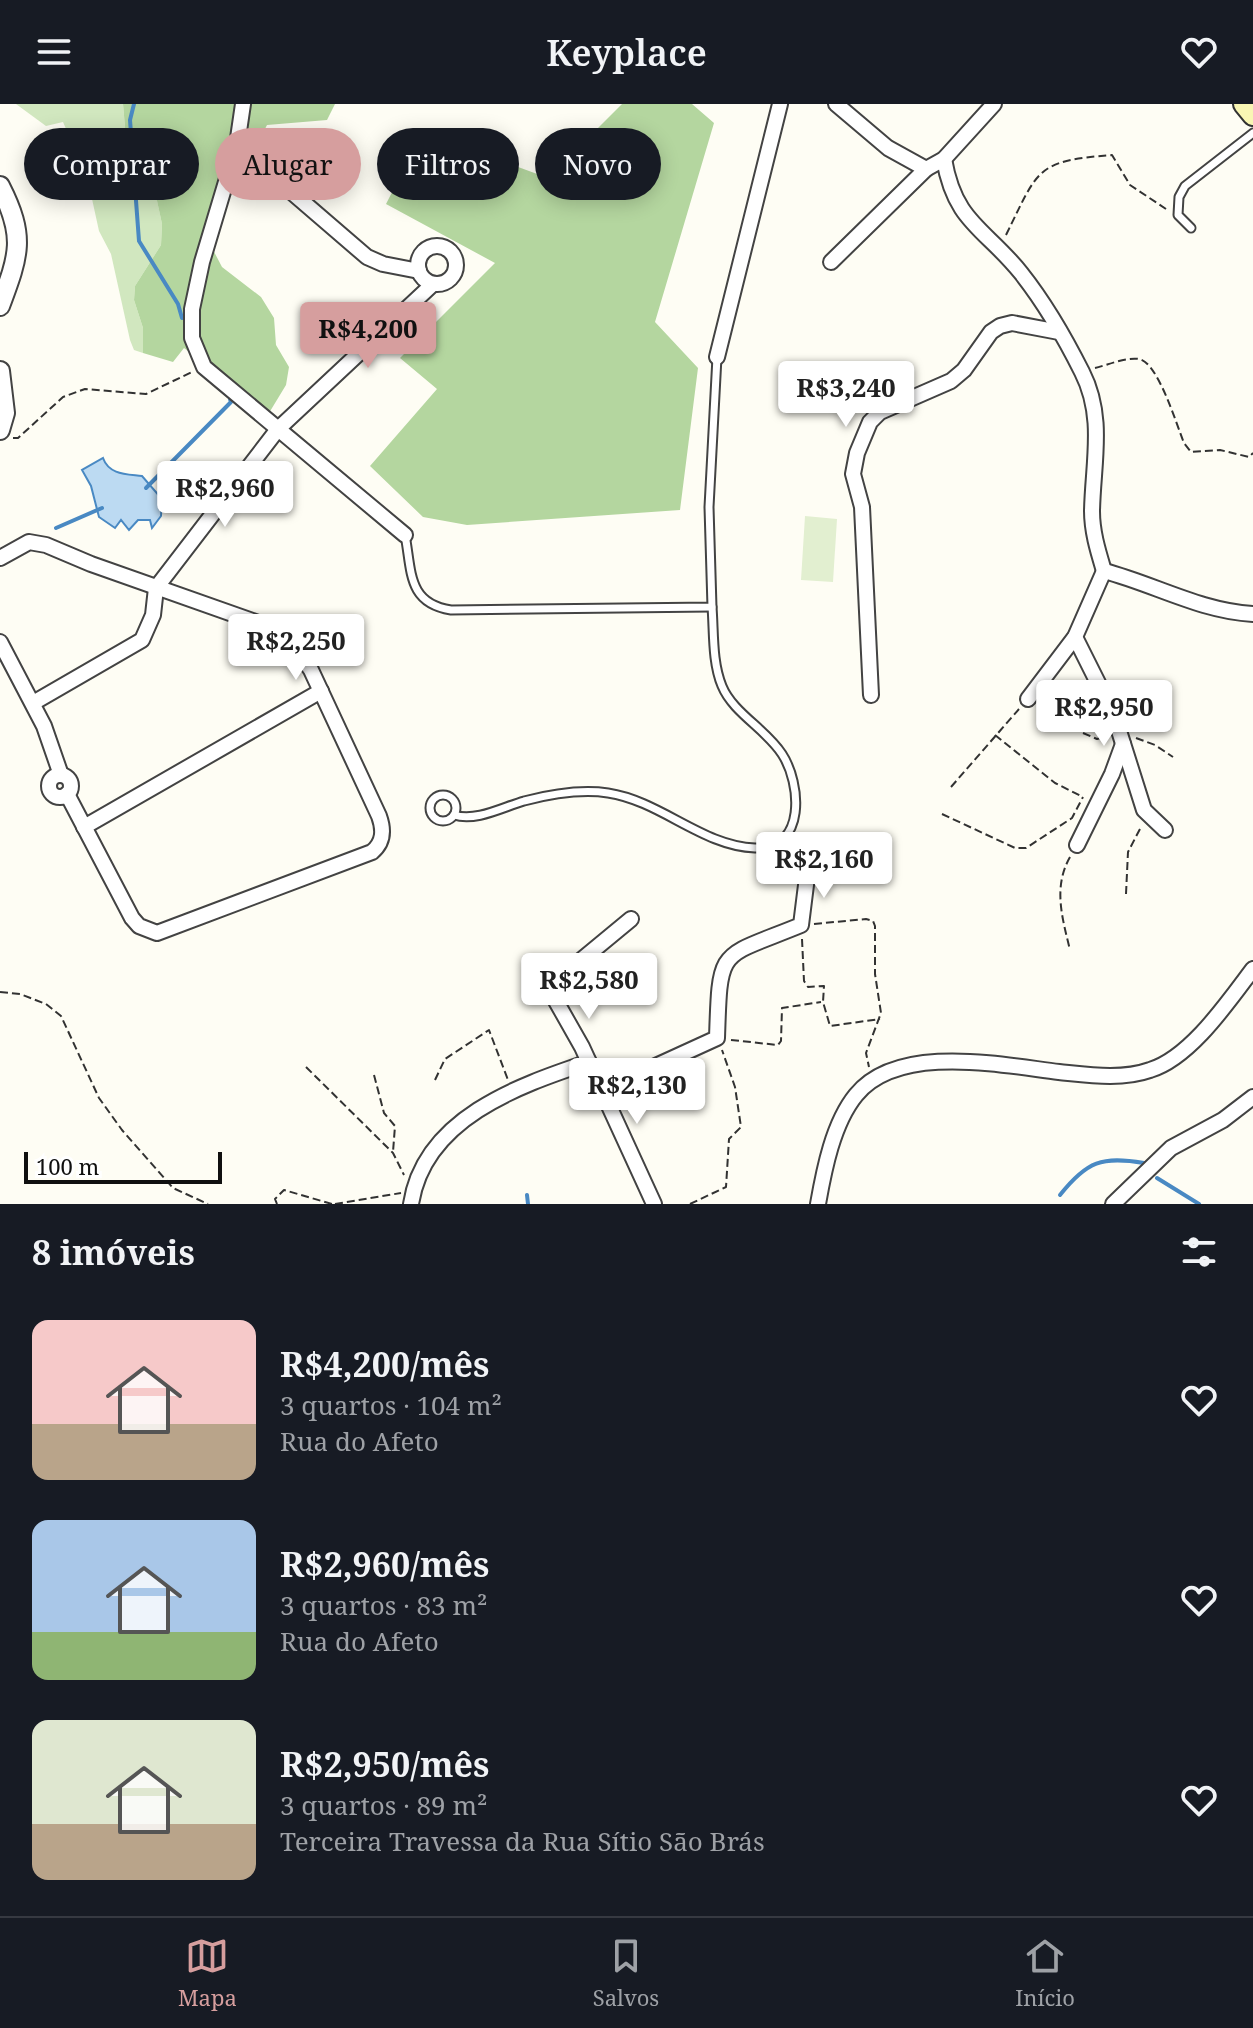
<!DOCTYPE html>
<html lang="pt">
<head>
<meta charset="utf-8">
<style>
	:root { --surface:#171b24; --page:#20242c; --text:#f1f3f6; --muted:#9ea1a6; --line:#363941; --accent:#d69e9e }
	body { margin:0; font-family:"Noto Serif",serif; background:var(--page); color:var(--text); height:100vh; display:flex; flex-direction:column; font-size:30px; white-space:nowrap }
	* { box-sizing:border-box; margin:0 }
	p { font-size:26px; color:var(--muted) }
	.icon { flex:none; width:44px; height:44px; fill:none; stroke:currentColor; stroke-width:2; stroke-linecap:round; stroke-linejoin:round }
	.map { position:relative; height:1100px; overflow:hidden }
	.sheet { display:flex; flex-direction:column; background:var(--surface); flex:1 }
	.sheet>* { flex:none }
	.hud { position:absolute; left:24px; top:24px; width:800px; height:72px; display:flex; gap:16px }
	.scale { position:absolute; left:24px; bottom:20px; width:198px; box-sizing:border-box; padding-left:8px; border:4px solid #101010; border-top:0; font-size:22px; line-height:28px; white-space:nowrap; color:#101010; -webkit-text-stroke:6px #fff; paint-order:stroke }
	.price { position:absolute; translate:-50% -68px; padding:0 18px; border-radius:8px; background:#fff; color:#222; font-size:26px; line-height:52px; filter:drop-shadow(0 2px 4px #0008) }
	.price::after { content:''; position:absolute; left:50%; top:48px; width:24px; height:18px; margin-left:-12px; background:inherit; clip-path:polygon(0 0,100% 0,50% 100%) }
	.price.selected { background:var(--accent); color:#111 }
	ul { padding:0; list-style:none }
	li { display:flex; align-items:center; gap:24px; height:200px; padding:0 32px }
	li span { display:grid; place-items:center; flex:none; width:224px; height:160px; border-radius:16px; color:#555 }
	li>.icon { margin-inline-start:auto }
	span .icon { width:96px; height:96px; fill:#fffc; stroke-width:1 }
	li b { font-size:34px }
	h2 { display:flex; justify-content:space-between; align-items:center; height:96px; padding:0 32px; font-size:34px }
	.pill { padding:0 28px; border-radius:36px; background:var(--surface); box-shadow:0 4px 20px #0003; font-size:28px; line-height:72px }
	.pill.selected { background:var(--accent); color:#111 }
	header { display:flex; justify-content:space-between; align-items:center; height:104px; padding:0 32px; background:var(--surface); font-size:36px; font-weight:600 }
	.tab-bar { display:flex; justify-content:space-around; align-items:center; height:112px; border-top:2px solid var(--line); background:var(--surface); font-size:22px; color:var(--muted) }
	.tab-bar a { display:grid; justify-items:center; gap:4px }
	.tab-bar .selected { color:var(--accent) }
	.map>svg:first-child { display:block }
	.green { fill:#d1e7bf }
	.forest { fill:#b4d69f }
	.pitch { fill:#e2efd0 }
	.water { fill:#bcdaf2; stroke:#4989c3; stroke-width:2 }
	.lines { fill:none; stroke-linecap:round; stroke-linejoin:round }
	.stream { stroke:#4989c3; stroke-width:4 }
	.service-casing { stroke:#434343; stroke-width:11 }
	.minor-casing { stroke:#434343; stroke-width:18 }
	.tertiary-casing { stroke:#434343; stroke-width:22 }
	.secondary-casing { stroke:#323232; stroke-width:24 }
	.path { stroke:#323232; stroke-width:2; stroke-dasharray:8 4; stroke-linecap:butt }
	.service { stroke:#fff; stroke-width:7 }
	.minor { stroke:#fff; stroke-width:14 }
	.tertiary { stroke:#fff; stroke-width:18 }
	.secondary { stroke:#f9f6b4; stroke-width:20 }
</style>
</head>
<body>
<header><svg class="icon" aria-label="menu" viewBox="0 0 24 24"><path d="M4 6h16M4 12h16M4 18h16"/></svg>Keyplace<svg class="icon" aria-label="heart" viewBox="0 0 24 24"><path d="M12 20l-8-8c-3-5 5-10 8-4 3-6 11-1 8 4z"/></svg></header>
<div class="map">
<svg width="1253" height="1100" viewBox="0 0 1253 1100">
	<rect width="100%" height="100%" fill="#fefdf4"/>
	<polygon class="green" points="16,0 123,0 126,35 148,54 162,120 161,141 135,182 134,196 143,224 143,249 134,246 130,236 111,150 99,127 87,72 63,18 46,22"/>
	<g class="forest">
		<polygon points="123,0 335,0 327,16 267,21 215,123 210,140 222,163 261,193 274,214 276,241 289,263 286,281 269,309 184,244 173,258 143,249 143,224 134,196 135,182 161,141 162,120 148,55 138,52 126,35"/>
		<polygon points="622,0 692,0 714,19 655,218 698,264 680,406 467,421 423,413 370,362 437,285 400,254 495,159 386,100 423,28 548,74"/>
	</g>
	<polygon class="pitch" points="805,412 837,415 833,478 801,476"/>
	<path class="water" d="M103,354C109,371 127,370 142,372L162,395L161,412L152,424L150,416H138L129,426L121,416L115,424L99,413L91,382L82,366Z"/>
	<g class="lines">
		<g class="stream">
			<polyline points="134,0 130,16 139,137 178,200 182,214"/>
			<polyline points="146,384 231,298 230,295"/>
			<polyline points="56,424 102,404"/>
			<polyline points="1157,1074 1199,1100"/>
			<polyline points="527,1091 528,1100"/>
			<path d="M1060,1091C1087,1057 1102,1052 1144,1059"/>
		</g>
		<defs>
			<g id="service">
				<polyline points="1191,124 1178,111 1179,93 1185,82 1253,29"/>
				<path d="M405,431C412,467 407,499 451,506L712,503L709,403L717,253"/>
				<circle cx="443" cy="704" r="13"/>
				<path d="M454,711C476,718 503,703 524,697C551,690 581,685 608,689C661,697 702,742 755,744C807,746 801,679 782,650C766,625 733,609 722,582C712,558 714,528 712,503"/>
			</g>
			<g id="minor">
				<polyline points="243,0 237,41 202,158 192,205 192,234 204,263 405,431"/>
				<polyline points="836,0 888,44 926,65 944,55 994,0"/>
				<polyline points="237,41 367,153 383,160 419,167"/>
				<path d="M944,55C955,119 985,124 1021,169C1044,198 1065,234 1082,268C1105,313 1093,358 1092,407C1092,428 1098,447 1104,467"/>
				<circle cx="437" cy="161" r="19"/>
				<polyline points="831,158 926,65"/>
				<polyline points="717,253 780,0"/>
				<path d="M0,454L29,438L46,441L91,460L275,525L289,534L311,566L379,712C384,726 384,738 372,748L157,829L139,822L132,814L67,690"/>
				<path d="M1104,467C1154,480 1200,507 1253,510"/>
				<polyline points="156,484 278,325 433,180"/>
				<polyline points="1075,533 1114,611 1144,706 1165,726"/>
				<polyline points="0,538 44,622 61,671"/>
				<polyline points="871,591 862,403 853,370 857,349 870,318 880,308 951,277 964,266 991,228 1000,222 1012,219 1059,228"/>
				<polyline points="1028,595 1075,533 1104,467"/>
				<polyline points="33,599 142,536 153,511 156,484"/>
				<circle cx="60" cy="682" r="11"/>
				<polyline points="84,723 321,587"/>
				<polyline points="1077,741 1112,670 1123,640"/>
				<polyline points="631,815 556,877 552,890 582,943 654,1100"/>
				<path d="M601,987L717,934C720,841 718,855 801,821L808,765"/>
				<path d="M411,1100C424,1015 517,982 589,958"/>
				<path d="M818,1100C824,1066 833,1019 856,991C898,939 1001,961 1059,968C1089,971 1122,976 1150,966C1190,954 1228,898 1253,865"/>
				<polyline points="1113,1100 1171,1044 1223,1016 1253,993"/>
			</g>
			<g id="tertiary">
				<path d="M0,82C26,133 19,151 0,202"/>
				<polyline points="0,267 5,309 0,326"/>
			</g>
			<polyline id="secondary" points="1244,0 1253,11"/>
		</defs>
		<use href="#service" class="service-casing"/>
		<use href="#minor" class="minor-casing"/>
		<use href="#tertiary" class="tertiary-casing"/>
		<use href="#secondary" class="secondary-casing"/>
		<g class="path">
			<path d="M1006,131C1039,64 1036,57 1112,51L1130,81L1166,105"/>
			<path d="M1095,264C1108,261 1125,253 1139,255C1158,258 1177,322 1184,339L1191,348L1220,346L1249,353L1253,349"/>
			<polyline points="13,334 18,334 63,293 85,285 146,290 192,268"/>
			<polyline points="1083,629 1097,635 1108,632"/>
			<polyline points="995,631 1055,679 1081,692"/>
			<polyline points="1136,634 1155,641 1173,653"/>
			<polyline points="951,683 1019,605"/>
			<polyline points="942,710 1015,744 1026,744 1072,714 1083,693"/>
			<path d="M1070,753C1053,783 1062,813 1070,846"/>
			<polyline points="1126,790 1128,748 1141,723"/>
			<polyline points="814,820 866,815 873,817 875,822 875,870 881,909 866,949 869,963"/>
			<polyline points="802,835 804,877 808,883 824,882 823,898 830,922 880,915"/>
			<polyline points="0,888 20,890 46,900 61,912 99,994 122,1026 173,1084 208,1100"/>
			<polyline points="731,936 778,941 781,937 782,904 821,898"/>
			<polyline points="306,963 393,1049 404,1071"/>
			<polyline points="374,971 384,1009 395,1022 393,1048"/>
			<polyline points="435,976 445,955 489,926 508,976"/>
			<polyline points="277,1100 275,1095 284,1086 332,1100"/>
			<polyline points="335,1100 401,1089"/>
			<polyline points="690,1100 726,1083 729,1035 741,1023 735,983 722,946"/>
		</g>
		<use href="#service" class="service"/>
		<use href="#minor" class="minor"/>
		<use href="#tertiary" class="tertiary"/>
		<use href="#secondary" class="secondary"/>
	</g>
</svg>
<div class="scale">100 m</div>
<b class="price selected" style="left:368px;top:266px">R$4,200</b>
<b class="price" style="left:846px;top:325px">R$3,240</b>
<b class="price" style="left:225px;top:425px">R$2,960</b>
<b class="price" style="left:296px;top:578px">R$2,250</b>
<b class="price" style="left:1104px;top:644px">R$2,950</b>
<b class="price" style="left:824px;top:796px">R$2,160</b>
<b class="price" style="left:589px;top:917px">R$2,580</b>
<b class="price" style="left:637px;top:1022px">R$2,130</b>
<div class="hud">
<a class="pill">Comprar</a>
<a class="pill selected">Alugar</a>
<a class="pill">Filtros</a>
<a class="pill">Novo</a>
</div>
</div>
<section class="sheet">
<h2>8 imóveis<svg class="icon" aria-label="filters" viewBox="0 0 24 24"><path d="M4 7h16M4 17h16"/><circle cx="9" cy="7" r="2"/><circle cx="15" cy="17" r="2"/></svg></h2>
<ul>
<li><span style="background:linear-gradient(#f6c9c9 65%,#b9a48a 0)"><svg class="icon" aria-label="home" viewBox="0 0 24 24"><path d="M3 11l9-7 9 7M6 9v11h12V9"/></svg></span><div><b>R$4,200/mês</b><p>3 quartos · 104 m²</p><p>Rua do Afeto</p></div><svg class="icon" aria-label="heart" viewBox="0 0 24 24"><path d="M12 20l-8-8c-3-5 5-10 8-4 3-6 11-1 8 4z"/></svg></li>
<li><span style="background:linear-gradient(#a9c7e8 70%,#8fb573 0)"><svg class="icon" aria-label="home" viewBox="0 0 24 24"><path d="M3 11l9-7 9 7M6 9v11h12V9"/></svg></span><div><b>R$2,960/mês</b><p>3 quartos · 83 m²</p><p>Rua do Afeto</p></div><svg class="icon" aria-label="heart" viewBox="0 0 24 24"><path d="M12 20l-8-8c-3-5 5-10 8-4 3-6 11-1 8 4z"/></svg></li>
<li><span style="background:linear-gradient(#dfe7d0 65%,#b9a48a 0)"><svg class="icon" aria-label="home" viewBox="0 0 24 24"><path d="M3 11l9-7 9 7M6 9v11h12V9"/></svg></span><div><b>R$2,950/mês</b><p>3 quartos · 89 m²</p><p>Terceira Travessa da Rua Sítio São Brás</p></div><svg class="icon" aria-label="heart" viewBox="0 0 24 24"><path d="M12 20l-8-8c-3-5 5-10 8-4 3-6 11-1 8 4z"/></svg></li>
</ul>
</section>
<nav class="tab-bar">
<a class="selected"><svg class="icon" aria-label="map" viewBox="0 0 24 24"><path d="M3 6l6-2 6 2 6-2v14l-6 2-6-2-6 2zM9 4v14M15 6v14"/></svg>Mapa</a>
<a><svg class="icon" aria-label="saved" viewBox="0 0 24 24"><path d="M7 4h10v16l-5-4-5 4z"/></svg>Salvos</a>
<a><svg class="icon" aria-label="home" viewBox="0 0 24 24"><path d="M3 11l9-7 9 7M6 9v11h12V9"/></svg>Início</a>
</nav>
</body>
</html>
